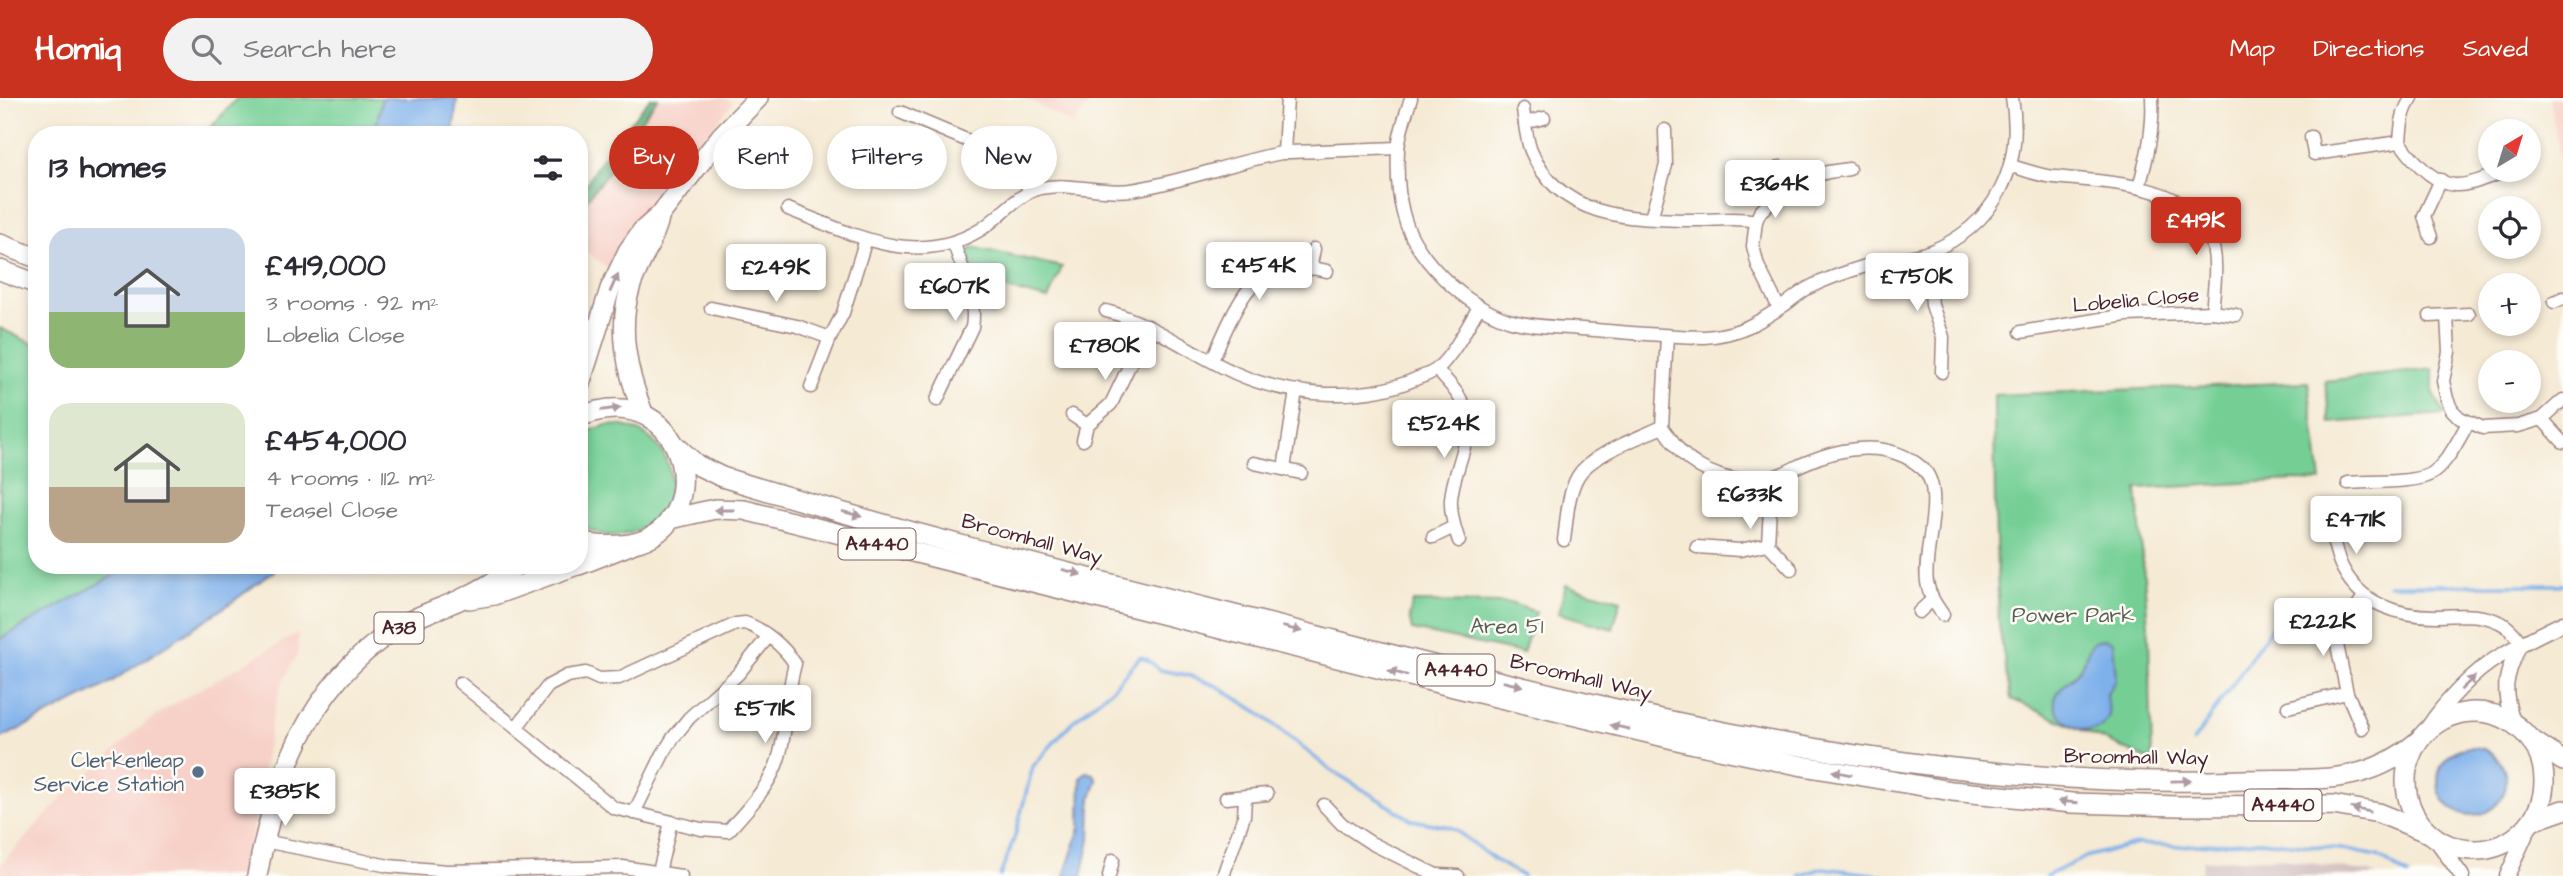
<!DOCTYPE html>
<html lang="en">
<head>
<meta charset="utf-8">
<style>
	:root { --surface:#fff; --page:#f2f2f3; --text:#2b2b33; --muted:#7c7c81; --accent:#c8321e }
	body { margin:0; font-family:"Architects Daughter",sans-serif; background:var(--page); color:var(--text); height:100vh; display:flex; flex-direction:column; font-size:26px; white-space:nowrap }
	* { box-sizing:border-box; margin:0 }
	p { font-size:23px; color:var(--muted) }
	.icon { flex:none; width:38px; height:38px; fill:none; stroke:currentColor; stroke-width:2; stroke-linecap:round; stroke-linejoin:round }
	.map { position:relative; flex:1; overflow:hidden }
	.details { position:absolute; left:28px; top:28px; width:560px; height:448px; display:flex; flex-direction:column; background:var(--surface); border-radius:28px; box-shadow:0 4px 10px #0003 }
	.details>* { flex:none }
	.guide { position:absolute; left:609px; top:28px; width:665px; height:63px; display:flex; gap:14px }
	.needle { width:46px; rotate:38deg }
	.controls { position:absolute; left:2478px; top:21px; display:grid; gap:14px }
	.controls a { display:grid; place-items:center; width:63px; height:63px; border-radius:50%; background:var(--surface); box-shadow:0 4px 10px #0003; font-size:35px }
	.price { position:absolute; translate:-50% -60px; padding:0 16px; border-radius:7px; background:#fff; color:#222; font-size:23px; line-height:46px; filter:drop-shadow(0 2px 4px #0008) }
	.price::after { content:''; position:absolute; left:50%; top:42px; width:21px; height:16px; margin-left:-10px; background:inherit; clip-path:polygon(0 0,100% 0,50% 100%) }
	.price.selected { background:var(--accent); color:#fff }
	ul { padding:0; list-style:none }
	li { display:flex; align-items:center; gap:21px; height:175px; padding:0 21px }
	li span { display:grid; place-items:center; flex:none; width:196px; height:140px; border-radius:21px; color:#555 }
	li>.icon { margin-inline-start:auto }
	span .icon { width:84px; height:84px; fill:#fffc; stroke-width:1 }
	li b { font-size:30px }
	h2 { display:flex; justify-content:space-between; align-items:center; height:84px; padding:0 21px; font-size:30px }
	.tag { padding:0 24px; border-radius:32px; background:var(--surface); box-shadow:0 4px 10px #0003; font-size:24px; line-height:63px }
	.tag.selected { background:var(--accent); color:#fff }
	header { display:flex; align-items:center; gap:42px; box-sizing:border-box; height:98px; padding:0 35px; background:var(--accent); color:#fff }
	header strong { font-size:33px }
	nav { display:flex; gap:38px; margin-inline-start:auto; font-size:24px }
	.search { width:490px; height:63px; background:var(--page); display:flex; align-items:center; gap:18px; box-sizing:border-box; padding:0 24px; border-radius:38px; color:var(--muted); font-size:26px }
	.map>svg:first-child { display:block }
	.built { fill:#f7d1c8 }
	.industrial { fill:#d2bfc0 }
	.green { fill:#75cf95; stroke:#607760; stroke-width:2 }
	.forest { fill:#60b27e; stroke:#556854; stroke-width:2 }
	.water { fill:#7eb0ea; stroke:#64688a; stroke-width:2 }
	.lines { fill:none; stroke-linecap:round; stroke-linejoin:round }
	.stream { stroke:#7eb0ea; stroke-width:3.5 }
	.minor-casing { stroke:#a08480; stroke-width:15 }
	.tertiary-casing { stroke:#a08480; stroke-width:17 }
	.primary-casing { stroke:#a08480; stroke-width:22 }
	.trunk-casing { stroke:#a08480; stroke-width:22 }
	.minor { stroke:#fff; stroke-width:12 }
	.tertiary { stroke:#fff; stroke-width:14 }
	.primary { stroke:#fff; stroke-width:19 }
	.trunk { stroke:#fff; stroke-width:19 }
	.oneway { fill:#ae9aa0 }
	.service-dot { fill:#5c6f8a; stroke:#fdfcf7; stroke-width:2.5 }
	.labels { text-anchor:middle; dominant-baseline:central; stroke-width:5; stroke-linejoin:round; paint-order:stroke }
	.shield { fill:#fdfcf7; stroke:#806168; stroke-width:2 }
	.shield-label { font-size:19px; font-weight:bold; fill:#4a1f2b }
	.street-label { font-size:21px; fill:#4a1f2b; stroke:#fdfcf7 }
	.park-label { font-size:21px; fill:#595d50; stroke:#fdfcf7 }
	.service-label { font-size:21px; fill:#4e5e75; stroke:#fdfcf7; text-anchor:end }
</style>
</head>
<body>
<header>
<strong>Homiq</strong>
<div class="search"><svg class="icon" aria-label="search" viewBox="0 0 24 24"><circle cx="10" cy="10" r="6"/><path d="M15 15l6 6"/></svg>Search here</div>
<nav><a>Map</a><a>Directions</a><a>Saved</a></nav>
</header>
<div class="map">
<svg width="2563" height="778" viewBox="0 0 2563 778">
	<rect width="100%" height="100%" fill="#fdfcf7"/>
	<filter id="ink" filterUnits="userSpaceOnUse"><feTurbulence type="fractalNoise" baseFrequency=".0143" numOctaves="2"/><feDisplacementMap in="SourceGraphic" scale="14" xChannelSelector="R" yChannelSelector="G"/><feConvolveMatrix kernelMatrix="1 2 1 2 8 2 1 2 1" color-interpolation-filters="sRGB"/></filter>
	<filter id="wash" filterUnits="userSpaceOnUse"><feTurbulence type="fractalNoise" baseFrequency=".00686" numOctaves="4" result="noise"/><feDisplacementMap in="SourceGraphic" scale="28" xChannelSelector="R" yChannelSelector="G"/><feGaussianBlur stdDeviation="1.57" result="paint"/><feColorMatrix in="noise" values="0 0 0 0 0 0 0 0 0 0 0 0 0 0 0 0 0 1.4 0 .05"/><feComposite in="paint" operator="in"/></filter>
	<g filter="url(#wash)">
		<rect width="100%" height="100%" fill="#f5ead4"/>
		<g class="built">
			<polygon points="658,0 724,0 733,4 674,80 612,174 579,148 579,111 627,51 623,47"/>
			<polygon points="1025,0 1094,0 1073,26"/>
			<polygon points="2550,0 2563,0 2563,86 2562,77"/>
			<polygon points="298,535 298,556 283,583 272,621 245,778 0,778 0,767 63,699 143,627 164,612"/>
		</g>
		<polygon class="industrial" points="2278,760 2373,775 2377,778 2201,778 2203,762"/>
		<g class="green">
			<polygon points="237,0 382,0 375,37 204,37"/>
			<polygon points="972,149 1062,169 1048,201 1008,191 977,189 968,155"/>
			<polygon points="0,230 37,248 37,467 132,467 0,541"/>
			<polygon points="2433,271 2433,293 2444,316 2330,325 2325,283"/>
			<polygon points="2308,284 2321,383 2295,382 2137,391 2149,540 2152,663 2011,601 1999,528 1995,413 1994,297"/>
			<path d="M607,327C676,324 696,413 630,435C612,441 594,436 579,425V340L588,333Z"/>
			<polygon points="1566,487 1621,502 1613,531 1558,515"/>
			<polygon points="1413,504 1510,505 1536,514 1523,555 1412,532 1409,518"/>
		</g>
		<path class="forest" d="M650,0H658L623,46L627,50L579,111C579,80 630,26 650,0Z"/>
		<g class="water">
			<polygon points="382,0 457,0 453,37 375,37"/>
			<polygon points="132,467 282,467 228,507 105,588 0,641 0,541"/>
			<path d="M2103,541L2113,544L2116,581L2107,596L2109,618C2106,622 2104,628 2099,630C2083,639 2052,620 2055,602C2056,592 2069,584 2075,577C2084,568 2086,553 2094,543Z"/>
			<circle cx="2472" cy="683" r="34"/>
			<polygon points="1086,674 1094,676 1097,682 1091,700 1090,741 1082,778 1064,778 1080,730 1081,679"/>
		</g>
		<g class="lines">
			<g class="stream">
				<polyline points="2389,487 2563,487"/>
				<polyline points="2193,644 2272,529"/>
				<polyline points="1000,778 1015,738 1033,668 1072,624 1113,590 1140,559 1148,562 1160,572 1187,577 1217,588 1258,614 1328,670 1412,722 1450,729 1457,733 1496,763 1523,778"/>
				<polyline points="1799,778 1823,770 1888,778"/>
				<polyline points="2046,778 2088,758 2137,746 2180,748 2260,743 2341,751 2378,758 2408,778"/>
			</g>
		</g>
	</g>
	<g filter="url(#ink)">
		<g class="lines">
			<defs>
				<g id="minor">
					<path d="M1411,0C1406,17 1399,35 1398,52C1397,72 1398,96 1403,115C1414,161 1465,207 1508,222C1531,229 1558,229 1582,231C1623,234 1663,238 1704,239C1738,237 1758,225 1786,206C1794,200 1803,192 1812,188C1835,177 1858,170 1883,163C1898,160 1915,159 1929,154C1995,128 2024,69 2012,0"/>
					<path d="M2412,0C2402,13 2401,28 2400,44C2412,61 2432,85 2455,87C2469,88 2485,80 2498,76"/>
					<path d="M1523,11C1525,25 1526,41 1531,53C1560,121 1629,121 1692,122C1714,123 1734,118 1756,123"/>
					<polyline points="900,14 997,55 1009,62 1031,93"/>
					<polyline points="1525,25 1544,20"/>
					<polyline points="2311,39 2314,56 2400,44"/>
					<polyline points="1284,55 1287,0"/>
					<path d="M2011,68C2023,71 2035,76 2047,78C2098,85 2189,82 2210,139C2219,161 2214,191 2212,214L2126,217L2021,234"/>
					<polyline points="1780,69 1789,86"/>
					<path d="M2139,89C2147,60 2154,31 2152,0"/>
					<path d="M788,111C853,136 914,171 980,132C1000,120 1017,95 1041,90C1071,84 1101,96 1131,92C1182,84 1231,65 1281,55C1293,53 1306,54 1318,53C1345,52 1372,51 1398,50"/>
					<polyline points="1651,120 1666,67 1665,32"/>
					<polyline points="2431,139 2424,118 2441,82"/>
					<polyline points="1928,154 1932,207 1943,239 1942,274"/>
					<polyline points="1310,171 1314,151"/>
					<polyline points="2554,204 2563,200"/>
					<polyline points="711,210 797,228 830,240"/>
					<polyline points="1779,210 1758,168 1753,148 1756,123 1760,114 1789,86 1828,74 1849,71"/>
					<path d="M1106,213C1153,225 1191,255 1235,275C1289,299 1363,305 1418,280C1424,278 1432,275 1437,271C1453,257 1468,228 1479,209"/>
					<polyline points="2212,214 2236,217"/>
					<polyline points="2430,218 2469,216"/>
					<polyline points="2447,218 2449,254 2443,283 2447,301 2452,312 2460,320 2483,330 2518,328 2542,321 2563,302"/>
					<path d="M1667,238L1662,329C1669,338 1675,347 1682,355C1702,376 1737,387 1766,381C1779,379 1793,370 1805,365C1842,349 1888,341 1922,370C1947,391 1922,454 1927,484C1929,497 1936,507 1943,517"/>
					<path d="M1212,262C1229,228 1244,172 1289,168C1300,167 1315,171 1327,173"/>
					<path d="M1437,272C1447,283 1460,296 1465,311C1474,342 1453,371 1451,401C1450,415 1454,429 1459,443"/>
					<polyline points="811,289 830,240 843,215 866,141"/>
					<path d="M937,302L972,229C977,201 963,173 954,146"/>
					<polyline points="1072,317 1087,327"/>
					<polyline points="2542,321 2563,344"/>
					<polyline points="1083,342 1087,327 1111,306 1148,228"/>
					<polyline points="1254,365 1301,375"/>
					<polyline points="1284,371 1296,293"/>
					<path d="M2348,385C2369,383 2419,386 2434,374C2449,362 2459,341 2468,325"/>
					<path d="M2330,429C2334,443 2336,459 2343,471C2361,506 2398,518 2435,518C2458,518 2477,514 2499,524C2509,528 2516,538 2522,546"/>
					<polyline points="1433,439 1454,429"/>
					<path d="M1564,442C1567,422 1567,397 1578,378C1591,356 1639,340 1662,329"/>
					<polyline points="1768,446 1791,471"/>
					<polyline points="1697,449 1740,452 1768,446 1770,410 1767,381"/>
					<polyline points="1919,514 1932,502"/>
					<path d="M745,525C764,532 784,548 795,566C786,597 788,631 778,662C770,688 746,713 728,733L701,731L614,710L516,630L548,588L567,578L586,575L599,581L619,580L736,526Z"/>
					<polyline points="460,585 516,630"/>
					<polyline points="2288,609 2347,595"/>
					<polyline points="2362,630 2347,595 2336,542 2364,498"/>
					<polyline points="1226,700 1267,696"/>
					<polyline points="1324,707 1342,726 1371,745 1438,778"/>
					<polyline points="634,715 663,656 673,640 689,620 738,576 768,539"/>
					<polyline points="264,743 389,768 447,773 623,769 681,778"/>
					<polyline points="659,774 671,724"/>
					<polyline points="1438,777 1458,778"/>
					<polyline points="1109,778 1113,762"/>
					<polyline points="1223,778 1244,718 1245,700"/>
				</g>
				<g id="tertiary">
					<path d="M2514,626C2502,593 2504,581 2518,550"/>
					<path d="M2427,631C2443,606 2474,573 2500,558C2520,546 2542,535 2563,525"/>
					<polyline points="2437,743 2462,778"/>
					<polyline points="2507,778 2530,727"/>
				</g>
				<g id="primary">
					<polyline points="579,289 610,191 628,153 642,133 660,117 721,38 758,0"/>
					<path d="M643,315C627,274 617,230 631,187C639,164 653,144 659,121"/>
					<polyline points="579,467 630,447"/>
					<polyline points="469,501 494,497 577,467"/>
					<path d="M257,778C275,681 307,589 394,532C413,519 436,512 457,503C477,494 500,481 517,467"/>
				</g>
				<g id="trunk">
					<polyline points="0,146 37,160"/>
					<polyline points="0,172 37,186"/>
					<path d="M579,319C693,273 721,441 621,447C606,448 591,449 579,440"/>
					<path d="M674,346L697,367L722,379C917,439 1116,487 1314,537C1617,614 1927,695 2243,682C2311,679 2361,691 2417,644"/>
					<polyline points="670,421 715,411 744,412 1462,591 1690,645 1803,668 1952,693 2072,705 2179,708 2333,707 2379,715 2426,734"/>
					<circle cx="2475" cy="683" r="69"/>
					<polyline points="2529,640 2563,663"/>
					<polyline points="2534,722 2563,712"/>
				</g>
			</defs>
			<use href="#minor" class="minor-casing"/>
			<use href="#tertiary" class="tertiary-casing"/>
			<use href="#primary" class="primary-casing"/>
			<use href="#trunk" class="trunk-casing"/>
			<use href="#minor" class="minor"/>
			<use href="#tertiary" class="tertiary"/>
			<use href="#primary" class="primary"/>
			<use href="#trunk" class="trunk"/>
		</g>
		<defs><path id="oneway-solid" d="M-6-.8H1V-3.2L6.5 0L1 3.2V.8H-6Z" transform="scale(1.75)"/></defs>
		<g class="oneway">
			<use href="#oneway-solid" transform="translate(614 185) rotate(-66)"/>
			<use href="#oneway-solid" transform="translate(611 311) rotate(-8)"/>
			<use href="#oneway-solid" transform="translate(724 412) rotate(-180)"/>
			<use href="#oneway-solid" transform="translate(852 416) rotate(15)"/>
			<use href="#oneway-solid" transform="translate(1072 474) rotate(15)"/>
			<use href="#oneway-solid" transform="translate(1292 531) rotate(14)"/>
			<use href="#oneway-solid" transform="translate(1398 575) rotate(-166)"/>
			<use href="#oneway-solid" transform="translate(2468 585) rotate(-44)"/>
			<use href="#oneway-solid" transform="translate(1513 586) rotate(13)"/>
			<use href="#oneway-solid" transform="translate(1620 629) rotate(-167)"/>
			<use href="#oneway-solid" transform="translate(1842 675) rotate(-169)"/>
			<use href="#oneway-solid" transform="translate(2181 683) rotate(-1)"/>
			<use href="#oneway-solid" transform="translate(2068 704) rotate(-176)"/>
			<use href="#oneway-solid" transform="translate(2361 712) rotate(-169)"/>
		</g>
	</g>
	<circle class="service-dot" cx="198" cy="674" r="7"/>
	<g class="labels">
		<g class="shield">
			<rect x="838.5" y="430.5" width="77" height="31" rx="5"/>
			<rect x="374.5" y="514.5" width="49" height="31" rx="5"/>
			<rect x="1417.5" y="556.5" width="77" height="31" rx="5"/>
			<rect x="2244.5" y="691.5" width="77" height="31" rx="5"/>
		</g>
		<g class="shield-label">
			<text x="877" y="446">A4440</text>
			<text x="399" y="530">A38</text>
			<text x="1456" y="572">A4440</text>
			<text x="2283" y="707">A4440</text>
		</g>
		<g class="street-label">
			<text transform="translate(2136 202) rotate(-5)">Lobelia Close</text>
			<text transform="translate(1032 441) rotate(15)">Broomhall Way</text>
			<text transform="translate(1581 579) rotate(13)">Broomhall Way</text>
			<text transform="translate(2136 659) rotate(1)">Broomhall Way</text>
		</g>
		<g class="park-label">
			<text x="2073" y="517">Power Park</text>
			<text x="1507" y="528">Area 51</text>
		</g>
		<g class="service-label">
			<text x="184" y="662">Clerkenleap<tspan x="184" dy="24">Service Station</tspan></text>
		</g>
	</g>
</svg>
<div class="controls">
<a><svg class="needle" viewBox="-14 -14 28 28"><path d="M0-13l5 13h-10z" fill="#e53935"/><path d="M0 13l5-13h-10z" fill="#7c7c81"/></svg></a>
<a><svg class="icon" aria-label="locate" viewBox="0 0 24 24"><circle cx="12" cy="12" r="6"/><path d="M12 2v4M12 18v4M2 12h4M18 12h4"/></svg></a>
<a>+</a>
<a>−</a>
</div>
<b class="price" style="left:1775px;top:122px">£364K</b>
<b class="price selected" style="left:2196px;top:159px">£419K</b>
<b class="price" style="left:1259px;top:204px">£454K</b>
<b class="price" style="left:776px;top:206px">£249K</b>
<b class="price" style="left:1917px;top:215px">£750K</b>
<b class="price" style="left:955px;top:225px">£607K</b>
<b class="price" style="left:1105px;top:284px">£780K</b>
<b class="price" style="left:1444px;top:362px">£524K</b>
<b class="price" style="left:1750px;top:433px">£633K</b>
<b class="price" style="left:2356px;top:458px">£471K</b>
<b class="price" style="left:2323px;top:560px">£222K</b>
<b class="price" style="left:765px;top:647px">£571K</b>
<b class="price" style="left:285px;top:730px">£385K</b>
<div class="guide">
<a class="tag selected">Buy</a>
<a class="tag">Rent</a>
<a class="tag">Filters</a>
<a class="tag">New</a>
</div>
<section class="details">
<h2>13 homes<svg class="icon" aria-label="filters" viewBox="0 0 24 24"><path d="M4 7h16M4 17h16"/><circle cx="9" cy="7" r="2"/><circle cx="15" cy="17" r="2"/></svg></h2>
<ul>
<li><span style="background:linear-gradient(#c9d6e8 60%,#8fb573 0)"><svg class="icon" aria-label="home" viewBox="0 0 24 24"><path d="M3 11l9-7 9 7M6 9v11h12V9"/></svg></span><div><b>£419,000</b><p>3 rooms · 92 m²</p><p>Lobelia Close</p></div></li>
<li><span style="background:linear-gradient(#dfe7d0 60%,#b9a48a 0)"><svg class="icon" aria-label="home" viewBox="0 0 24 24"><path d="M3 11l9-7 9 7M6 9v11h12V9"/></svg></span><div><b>£454,000</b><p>4 rooms · 112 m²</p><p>Teasel Close</p></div></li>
</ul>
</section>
</div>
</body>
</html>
